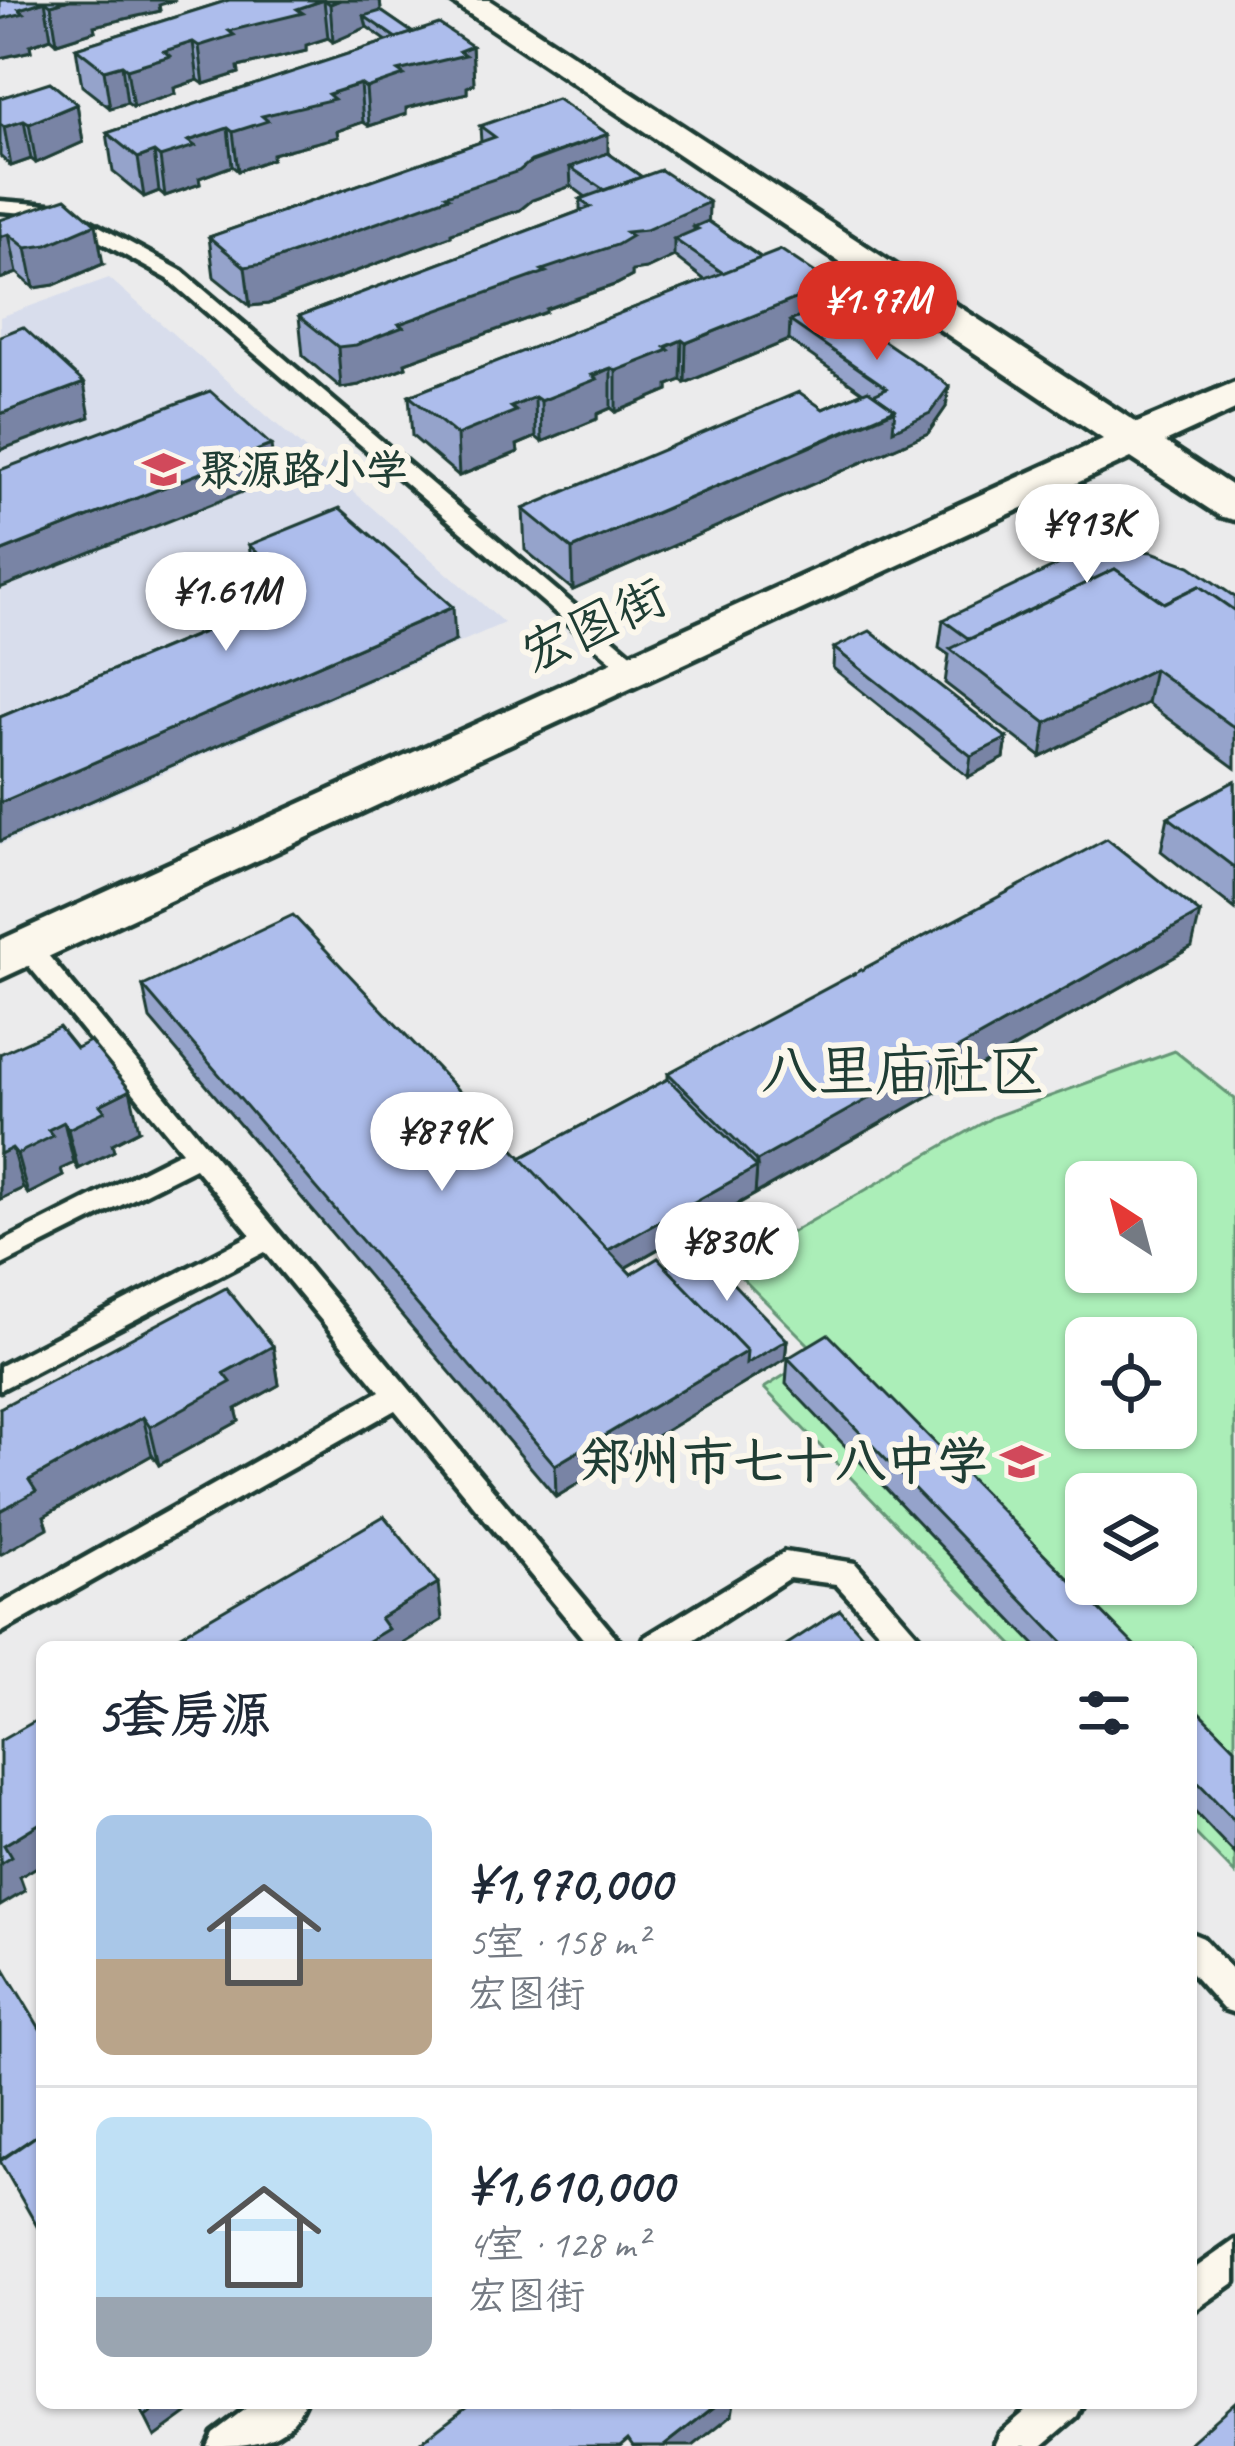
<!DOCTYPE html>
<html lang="zh">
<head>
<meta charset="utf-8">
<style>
	:root { --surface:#fff; --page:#f2f2f3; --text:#1f2937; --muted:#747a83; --line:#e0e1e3; --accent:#d93025 }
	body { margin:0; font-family:Caveat,"LXGW WenKai TC",sans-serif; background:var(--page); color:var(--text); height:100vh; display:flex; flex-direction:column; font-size:45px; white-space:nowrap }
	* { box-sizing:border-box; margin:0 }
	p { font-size:39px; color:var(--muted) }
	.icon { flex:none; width:66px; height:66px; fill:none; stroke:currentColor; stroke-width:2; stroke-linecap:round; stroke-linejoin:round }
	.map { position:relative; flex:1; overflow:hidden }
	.panel { position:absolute; left:36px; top:1641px; width:1161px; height:768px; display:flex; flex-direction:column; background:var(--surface); border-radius:18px; box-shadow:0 3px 9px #0004 }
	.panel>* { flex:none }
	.needle { width:78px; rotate:324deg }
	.controls { position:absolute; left:1065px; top:1161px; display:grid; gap:24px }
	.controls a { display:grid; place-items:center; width:132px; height:132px; border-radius:18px; background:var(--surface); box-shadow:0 3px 9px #0004; font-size:60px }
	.price { position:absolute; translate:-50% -102px; padding:0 27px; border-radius:42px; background:#fff; color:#222; font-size:39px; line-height:78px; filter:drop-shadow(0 3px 6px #0008) }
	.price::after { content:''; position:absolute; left:50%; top:72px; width:36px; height:27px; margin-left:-18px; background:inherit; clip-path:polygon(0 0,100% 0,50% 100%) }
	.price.current { background:var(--accent); color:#fff }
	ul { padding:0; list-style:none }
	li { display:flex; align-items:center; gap:36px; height:300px; padding:0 60px }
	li+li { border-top:3px solid var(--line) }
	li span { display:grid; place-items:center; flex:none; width:336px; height:240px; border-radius:18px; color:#555 }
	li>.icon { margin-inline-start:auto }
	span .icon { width:144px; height:144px; fill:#fffc; stroke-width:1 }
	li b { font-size:51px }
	h2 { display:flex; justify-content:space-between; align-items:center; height:144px; padding:0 60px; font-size:51px }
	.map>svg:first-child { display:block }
	.built { fill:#d8ddec }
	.green { fill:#abeeb8; stroke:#659676; stroke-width:3; fill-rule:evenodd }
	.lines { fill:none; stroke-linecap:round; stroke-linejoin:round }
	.lane-casing { stroke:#1f3d34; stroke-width:9 }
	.street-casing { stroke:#1f3d34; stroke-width:9 }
	.lane { fill:#fbf7ec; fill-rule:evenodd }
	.street { fill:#fbf7ec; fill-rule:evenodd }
	.wall { fill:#95a3cb; stroke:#1f3d34; stroke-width:3 }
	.shaded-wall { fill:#7984a5; stroke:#1f3d34; stroke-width:3 }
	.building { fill:#adbdec; stroke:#1f3d34; stroke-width:3 }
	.labels { text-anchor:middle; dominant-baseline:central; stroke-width:12; stroke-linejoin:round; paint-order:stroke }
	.far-poi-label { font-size:42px; font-weight:bold; fill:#1f3d34; stroke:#fbf7ec; text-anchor:start }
	.street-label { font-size:51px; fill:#1f3d34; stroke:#fbf7ec }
	.poi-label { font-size:51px; font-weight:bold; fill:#1f3d34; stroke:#fbf7ec; text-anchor:end }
	.quarter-label { font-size:57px; fill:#1f3d34; stroke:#fbf7ec }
</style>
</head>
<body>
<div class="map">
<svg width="1235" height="2446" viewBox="0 0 1235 2446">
	<rect width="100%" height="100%" fill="#ebebec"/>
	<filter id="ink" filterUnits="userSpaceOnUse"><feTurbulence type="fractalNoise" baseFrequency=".00833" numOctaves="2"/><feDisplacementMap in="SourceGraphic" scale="24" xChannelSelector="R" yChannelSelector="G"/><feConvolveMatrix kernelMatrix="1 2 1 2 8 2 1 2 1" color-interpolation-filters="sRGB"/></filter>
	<g filter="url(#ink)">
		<polygon class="built" points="109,278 504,623 0,845 0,317"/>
		<path class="green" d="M1175,1051L1235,1099V1874L1191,1829V1647H1015L764,1388L818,1354L731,1267L993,1117ZM1086,1182H1176V1272H1086ZM1086,1338H1176V1428H1086ZM1086,1494H1176V1584H1086Z"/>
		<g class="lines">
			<defs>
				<g id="lane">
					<polygon points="0,201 62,206 182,271 643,664 643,674 627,674 168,279 52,215 0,211"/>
					<polygon points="28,939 37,942 624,1647 590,1647 395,1410 0,1633 0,1605 380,1391 265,1252 0,1390 0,1366 251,1235 195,1168 0,1266 0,1243 182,1151 19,954 16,948 19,942"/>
					<polygon points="785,1552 855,1563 928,1647 893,1647 836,1584 789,1578 682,1647 641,1647 645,1637"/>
					<polygon points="1191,1933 1203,1938 1235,1973 1235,2013 1223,2009 1191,1973"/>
					<polygon points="1235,2240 1235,2282 1191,2313 1191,2271"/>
					<path d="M253,2403H304C286,2445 246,2446 207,2446L213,2433Z"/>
					<polygon points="1035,2403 1083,2403 1077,2416 1042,2446 994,2446 1000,2433"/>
				</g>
				<polygon id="street" points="449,0 489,0 1137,423 1235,382 1235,410 1165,442 1235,488 1235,520 1220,516 1131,458 0,979 0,940 1103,439"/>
			</defs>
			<use href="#lane" class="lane-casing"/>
			<use href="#street" class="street-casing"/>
			<use href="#lane" class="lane"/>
			<use href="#street" class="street"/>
		</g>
		<g class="wall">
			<polygon points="0,0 159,5 160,11 94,26 95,31 57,43 51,38 30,45 31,51 0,58"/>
			<polygon points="229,0 380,0 381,11 413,33 472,46 474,84 467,87 467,93 406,108 406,114 369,126 363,122 337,131 338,137 272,154 272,159 238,171 232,166 199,178 200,184 165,196 159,191 144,197 113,172 107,133 387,41 367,27 333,42 328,38 306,45 306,51 238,67 239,73 204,84 198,80 174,88 175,94 133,107 127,103 110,108 82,86 76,48"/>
			<polygon points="0,98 77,104 83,142 36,163 31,159 11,166 0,156"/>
			<polygon points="480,126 608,153 642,177 709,202 708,221 830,304 946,407 928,433 573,590 525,550 523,509 823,409 863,392 789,340 685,383 681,380 668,385 668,390 616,412 611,408 597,414 597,419 542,442 536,437 517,445 518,452 459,476 412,436 409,396 705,280 674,256 646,269 632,271 632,276 617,284 546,309 546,312 405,363 406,367 359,385 341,388 303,356 299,316 580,211 580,199 586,197 571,186 532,200 520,210 451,233 451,236 268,304 250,306 214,277 209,237 481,142"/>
			<polygon points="0,220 103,264 54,285 34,288 17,273 0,279"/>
			<polygon points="249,545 455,641 0,841 0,717 277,601 254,579"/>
			<polygon points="1235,597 1235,768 1147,703 1041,757 945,683 949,655 939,648 943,620"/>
			<polygon points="834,648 1007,738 1004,758 968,777 833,668"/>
			<polygon points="1235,781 1235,909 1161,851 1168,817"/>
			<polygon points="1192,947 625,1268 631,1274 666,1267 787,1340 785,1359 556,1497 150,1019 143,986 521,1158 668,1079 668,1073"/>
			<polygon points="0,1054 139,1130 112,1144 114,1151 78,1169 74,1163 61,1169 63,1176 28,1194 23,1188 0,1199"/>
			<polygon points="273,1346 279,1385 236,1409 239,1421 159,1465 152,1455 44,1516 48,1528 0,1408"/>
			<polygon points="788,1358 1136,1647 1037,1647 786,1384"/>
			<polygon points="1191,1703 1235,1748 1235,1854 1191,1808"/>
		</g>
		<g class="shaded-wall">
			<polygon points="69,0 176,0 159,5 160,11 94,26 95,31 57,43 51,5"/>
			<polygon points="324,0 328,38 306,45 306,51 238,67 239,73 204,84 199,46 229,31"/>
			<polygon points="340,0 380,0 382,21 364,16 367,27 333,42 330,4"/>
			<polygon points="45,1 51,38 30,45 31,51 0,58 0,19 19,9"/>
			<polygon points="193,42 198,80 174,88 175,94 133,107 127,69 164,51"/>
			<polygon points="472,46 474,84 467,87 467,93 406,108 406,114 369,126 366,88 398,71"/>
			<polygon points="122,65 127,103 110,108 104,70"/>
			<polygon points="360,84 363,122 337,131 338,137 272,154 272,159 238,171 233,132 262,116"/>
			<polygon points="77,104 83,142 36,163 29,124"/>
			<polygon points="24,121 31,159 11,166 4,127"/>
			<polygon points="228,128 232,166 199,178 200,184 165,196 160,157 188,141"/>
			<polygon points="608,134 608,172 570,167 571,186 532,200 520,210 451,233 451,236 268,304 250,306 245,267"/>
			<polygon points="154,152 159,191 144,197 138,158"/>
			<polygon points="709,202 708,241 694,227 694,246 674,239 674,256 646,269 632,271 632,276 617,284 546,309 546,312 405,363 406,367 359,385 341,388 338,347 542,270 626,232"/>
			<polygon points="96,224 103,264 54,285 34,288 26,248"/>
			<polygon points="9,234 17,273 0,279 0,237"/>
			<polygon points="832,284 829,324 790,321 789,340 685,383 686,343"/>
			<polygon points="682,340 681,380 668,385 668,390 616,412 616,371"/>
			<polygon points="611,368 611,408 597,414 597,419 542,442 541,401"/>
			<polygon points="84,383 90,417 0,450 0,414"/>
			<polygon points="949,387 946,407 928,433 573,590 572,549"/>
			<polygon points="535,397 536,437 517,445 518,452 459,476 457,435 511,407"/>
			<polygon points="271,445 275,479 0,588 0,552"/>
			<polygon points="453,607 455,641 0,841 0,803"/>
			<polygon points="1154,669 1147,703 1041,757 1046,723"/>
			<polygon points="1007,738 1004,758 968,777 971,756"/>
			<polygon points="1200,913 1192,947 755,1194 757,1161"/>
			<polygon points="130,1090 139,1130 112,1144 114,1151 78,1169 68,1129 100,1105"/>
			<polygon points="64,1122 74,1163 61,1169 63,1176 28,1194 17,1154 48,1130"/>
			<polygon points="12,1148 23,1188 0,1199 0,1154"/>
			<polygon points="757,1167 755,1194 605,1279 605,1252"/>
			<polygon points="787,1340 785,1359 556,1497 555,1465 747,1351"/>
			<polygon points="273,1346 279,1385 236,1409 239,1421 159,1465 150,1427 224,1373"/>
			<polygon points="143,1417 152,1455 44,1516 48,1528 0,1555 0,1511 29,1480"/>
			<polygon points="438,1583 442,1620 397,1647 358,1647 380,1618"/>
			<polygon points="42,1822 42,1864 20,1877 25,1891 0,1906 0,1864 4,1845"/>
			<polygon points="164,2403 202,2403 155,2437 145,2417"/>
			<polygon points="719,2403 734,2403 732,2415 693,2446 664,2446"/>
		</g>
		<g class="building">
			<polygon points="0,0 69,0 51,5 45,1 19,9 24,13 0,19"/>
			<polygon points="229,0 340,0 330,4 324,0 297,9 303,13 229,31 234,35 199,46 193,42 164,51 170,56 127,69 122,65 104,70 76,48"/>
			<polygon points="381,11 413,33 396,38 364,16"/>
			<polygon points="439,24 472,46 459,51 465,55 398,71 404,75 366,88 360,84 328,94 334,99 262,116 268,121 233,132 228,128 188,141 195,146 160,157 154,152 138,158 107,133"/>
			<polygon points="50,82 77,104 29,124 24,121 4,127 0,124 0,98"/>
			<polygon points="557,99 608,134 531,161 519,171 446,195 449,197 263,264 245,267 209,237 495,137 480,126"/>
			<polygon points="608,153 642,177 604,190 570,167"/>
			<polygon points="661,170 709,202 646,230 626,232 632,236 617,245 542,270 546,272 399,324 403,327 356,345 338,347 299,316 591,207 580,199"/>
			<polygon points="66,198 96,224 47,245 26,248 9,234 0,237 0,220"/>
			<polygon points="708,221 761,258 723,273 674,239 698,229 694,227"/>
			<polygon points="781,250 832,284 686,343 682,340 665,347 669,350 616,371 611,368 592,375 597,379 541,401 535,397 511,407 516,411 457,435 409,396"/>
			<polygon points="830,304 940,379 949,387 930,413 893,430 895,409 873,394 887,388 790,321"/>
			<polygon points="23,327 84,383 0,414 0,336"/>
			<polygon points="868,390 895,409 572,549 523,509 799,392 823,409"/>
			<polygon points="210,391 271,445 0,552 0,470"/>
			<polygon points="340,508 453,607 0,803 0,717 300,592 249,545"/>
			<polygon points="1095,547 1152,552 1190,566 1235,597 1235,611 1199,586 1164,603 1115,569 969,639 943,620"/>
			<polygon points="1115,569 1164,603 1199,586 1235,611 1235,728 1154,669 1046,723 950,649"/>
			<polygon points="870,631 1007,738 971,756 834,648"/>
			<polygon points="1235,781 1235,868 1168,817"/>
			<polygon points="1107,839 1200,913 757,1161 668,1073"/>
			<polygon points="293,915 631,1274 658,1258 747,1351 555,1465 143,986"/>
			<polygon points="59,1027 76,1048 90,1041 130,1090 100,1105 105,1111 68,1129 64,1122 48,1130 53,1136 17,1154 12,1148 0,1154 0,1054"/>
			<polygon points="668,1079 757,1167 608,1250 521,1158"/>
			<polygon points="699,1248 787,1340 746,1364 747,1351 666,1267"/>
			<polygon points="226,1288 273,1346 224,1373 231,1382 150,1427 143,1417 29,1480 36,1491 0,1511 0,1408"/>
			<polygon points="828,1334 1136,1647 1067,1647 788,1358"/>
			<polygon points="384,1516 438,1583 380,1618 388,1629 358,1647 160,1647"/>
			<polygon points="840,1610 873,1647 783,1647"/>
			<polygon points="1191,1703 1235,1748 1235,1821 1191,1775"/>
			<polygon points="42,1717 42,1822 4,1845 11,1857 0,1864 0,1741"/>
			<polygon points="0,1962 42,2032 42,2132 0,2160"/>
			<polygon points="42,2132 42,2235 0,2161"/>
			<polygon points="1235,2402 1235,2446 1186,2446"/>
			<polygon points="137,2403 164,2403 145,2417"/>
			<polygon points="471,2403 719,2403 664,2446 633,2446 628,2439 620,2446 415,2446"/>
		</g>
	</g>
	<defs>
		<symbol id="school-bare" viewBox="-9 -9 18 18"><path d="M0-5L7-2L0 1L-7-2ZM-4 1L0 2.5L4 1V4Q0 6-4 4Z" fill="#d1495b" stroke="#fbf7ec" stroke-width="2.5" paint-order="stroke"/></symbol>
	</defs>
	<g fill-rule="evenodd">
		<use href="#school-bare" x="134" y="440" width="59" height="59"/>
		<use href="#school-bare" x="992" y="1432" width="59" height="59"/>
	</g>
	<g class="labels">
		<g class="far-poi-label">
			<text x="198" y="470">聚源路小学</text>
		</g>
		<g class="street-label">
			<text transform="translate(594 625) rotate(-25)">宏图街</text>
		</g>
		<g class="poi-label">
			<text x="988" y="1461">郑州市七十八中学</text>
		</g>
		<g class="quarter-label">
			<text x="903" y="1071">八里庙社区</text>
		</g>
	</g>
</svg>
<div class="controls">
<a><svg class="needle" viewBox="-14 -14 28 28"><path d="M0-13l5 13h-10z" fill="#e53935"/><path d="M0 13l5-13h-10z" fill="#747a83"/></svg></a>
<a><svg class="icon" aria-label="locate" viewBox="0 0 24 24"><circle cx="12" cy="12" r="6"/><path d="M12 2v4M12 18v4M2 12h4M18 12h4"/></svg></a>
<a><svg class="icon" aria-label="layers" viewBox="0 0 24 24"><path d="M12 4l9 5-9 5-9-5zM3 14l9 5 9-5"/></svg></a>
</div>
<b class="price current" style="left:877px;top:363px">¥1.97M</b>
<b class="price" style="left:1087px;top:586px">¥913K</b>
<b class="price" style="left:226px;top:654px">¥1.61M</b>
<b class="price" style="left:442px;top:1194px">¥879K</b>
<b class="price" style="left:727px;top:1304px">¥830K</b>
<section class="panel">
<h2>5套房源<svg class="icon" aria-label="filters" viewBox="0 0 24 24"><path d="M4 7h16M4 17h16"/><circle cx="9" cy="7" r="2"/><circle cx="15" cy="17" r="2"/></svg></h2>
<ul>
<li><span style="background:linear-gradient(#a9c7e8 60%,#b9a48a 0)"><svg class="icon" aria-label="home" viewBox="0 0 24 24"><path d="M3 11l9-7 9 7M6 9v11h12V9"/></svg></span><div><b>¥1,970,000</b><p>5室 · 158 m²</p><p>宏图街</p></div></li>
<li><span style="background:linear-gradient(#bfe0f5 75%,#9aa5b1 0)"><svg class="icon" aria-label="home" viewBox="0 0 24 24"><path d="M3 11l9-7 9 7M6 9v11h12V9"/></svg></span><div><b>¥1,610,000</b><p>4室 · 128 m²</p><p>宏图街</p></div></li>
</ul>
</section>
</div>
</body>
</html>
